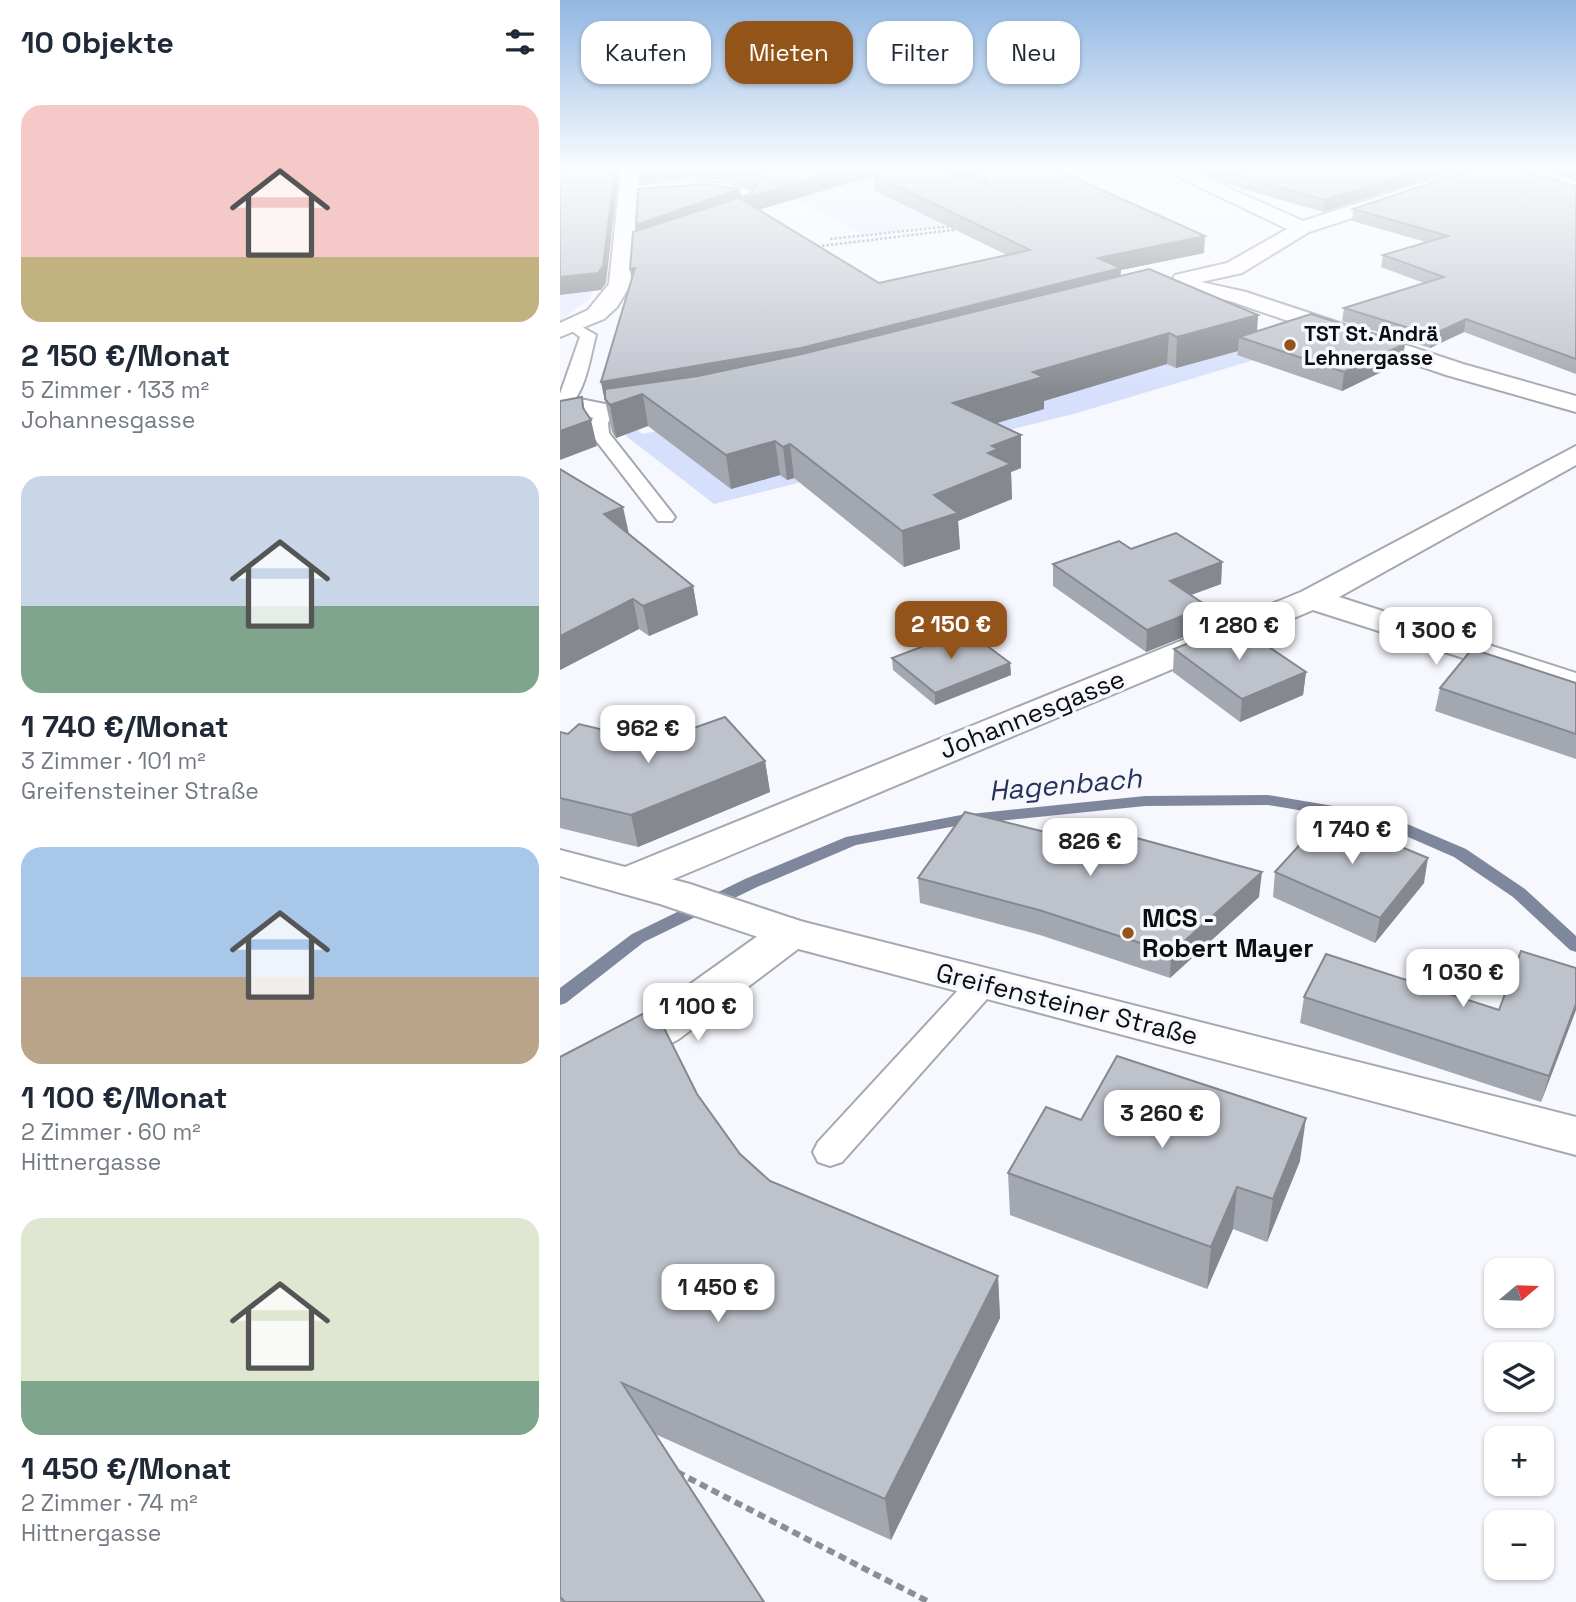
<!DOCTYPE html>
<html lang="de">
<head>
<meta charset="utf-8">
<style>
	:root { --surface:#fff; --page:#f6f6f7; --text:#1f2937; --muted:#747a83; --accent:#93541a }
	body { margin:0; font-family:"Space Grotesk",sans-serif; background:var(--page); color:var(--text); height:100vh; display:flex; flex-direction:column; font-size:26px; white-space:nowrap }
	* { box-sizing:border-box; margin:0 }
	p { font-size:23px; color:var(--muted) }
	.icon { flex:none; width:38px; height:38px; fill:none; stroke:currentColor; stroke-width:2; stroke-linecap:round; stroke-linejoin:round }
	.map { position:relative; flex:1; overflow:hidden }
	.details { display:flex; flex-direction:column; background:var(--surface); width:560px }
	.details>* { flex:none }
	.guide { position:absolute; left:21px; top:21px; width:665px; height:63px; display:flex; gap:14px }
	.needle { width:46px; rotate:71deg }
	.fabs { position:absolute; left:924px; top:1258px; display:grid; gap:14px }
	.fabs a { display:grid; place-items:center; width:70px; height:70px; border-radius:14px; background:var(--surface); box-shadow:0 2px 5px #0004; font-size:35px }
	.price { position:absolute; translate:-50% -60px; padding:0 16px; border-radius:14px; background:#fff; color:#222; font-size:23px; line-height:46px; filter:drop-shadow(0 2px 4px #0008) }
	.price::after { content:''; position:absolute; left:50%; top:42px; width:21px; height:16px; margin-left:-10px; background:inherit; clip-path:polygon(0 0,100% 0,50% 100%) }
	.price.active { background:var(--accent); color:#fff }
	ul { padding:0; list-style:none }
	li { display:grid; align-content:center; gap:14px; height:371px; padding:0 21px }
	li span { display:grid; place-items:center; height:217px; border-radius:21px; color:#555 }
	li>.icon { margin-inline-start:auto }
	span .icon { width:126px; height:126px; fill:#fffc; stroke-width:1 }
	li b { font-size:30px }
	h2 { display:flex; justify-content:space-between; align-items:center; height:84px; padding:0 21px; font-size:30px }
	.tag { padding:0 24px; border-radius:21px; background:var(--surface); box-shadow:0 2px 5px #0004; font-size:24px; line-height:63px }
	.tag.active { background:var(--accent); color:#fff }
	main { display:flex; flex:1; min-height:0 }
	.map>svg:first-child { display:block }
	.built { fill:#e4ebfb }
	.green { fill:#d6e0fc }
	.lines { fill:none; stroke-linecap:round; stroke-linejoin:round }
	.stream { fill:#7f879c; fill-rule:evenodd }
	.service-casing { stroke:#a5a8b1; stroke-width:4 }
	.minor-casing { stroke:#a5a8b1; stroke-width:4 }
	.secondary-casing { stroke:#a5a8b1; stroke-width:4 }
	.primary-casing { stroke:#a5a8b1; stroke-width:4 }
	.path-far1 { stroke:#8c8e93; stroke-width:2.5; stroke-dasharray:2.5 2; stroke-linecap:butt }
	.path { stroke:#8c8e93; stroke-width:6; stroke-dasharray:8 5; stroke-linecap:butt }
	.service { fill:#fff; fill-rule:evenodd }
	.minor { fill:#fff; fill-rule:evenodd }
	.secondary { fill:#fff; fill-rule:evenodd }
	.primary { fill:#fff; fill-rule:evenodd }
	.wall { fill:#a3a7af; fill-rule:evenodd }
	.shaded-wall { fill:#85888e }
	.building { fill:#bec2cb; stroke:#85888e; stroke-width:2 }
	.poi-dot { fill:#93541a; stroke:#f6f8fe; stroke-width:2.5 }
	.labels { text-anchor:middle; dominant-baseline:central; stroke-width:7; stroke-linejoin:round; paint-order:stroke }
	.far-poi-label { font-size:21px; font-weight:bold; fill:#0c0d11; stroke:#f6f8fe; text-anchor:start }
	.street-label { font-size:26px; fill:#0c0d11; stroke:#f6f8fe }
	.poi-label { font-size:26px; font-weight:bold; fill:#0c0d11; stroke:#f6f8fe; text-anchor:start }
	.water-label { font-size:28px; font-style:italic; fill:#26325a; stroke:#f6f8fe }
</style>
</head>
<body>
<main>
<section class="details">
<h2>10 Objekte<svg class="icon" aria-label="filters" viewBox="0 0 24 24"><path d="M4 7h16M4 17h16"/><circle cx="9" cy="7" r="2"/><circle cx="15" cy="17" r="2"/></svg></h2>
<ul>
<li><span style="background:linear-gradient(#f6c9c9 70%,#c2b280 0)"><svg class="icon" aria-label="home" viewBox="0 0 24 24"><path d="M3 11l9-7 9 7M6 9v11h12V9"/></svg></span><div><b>2 150 €/Monat</b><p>5 Zimmer · 133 m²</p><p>Johannesgasse</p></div></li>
<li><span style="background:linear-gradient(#c9d6e8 60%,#7fa58c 0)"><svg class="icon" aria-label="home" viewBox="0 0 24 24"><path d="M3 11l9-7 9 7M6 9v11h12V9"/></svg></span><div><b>1 740 €/Monat</b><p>3 Zimmer · 101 m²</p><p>Greifensteiner Straße</p></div></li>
<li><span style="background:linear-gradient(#a9c7e8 60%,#b9a48a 0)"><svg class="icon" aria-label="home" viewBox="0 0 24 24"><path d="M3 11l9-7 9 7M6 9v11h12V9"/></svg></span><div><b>1 100 €/Monat</b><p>2 Zimmer · 60 m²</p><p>Hittnergasse</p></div></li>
<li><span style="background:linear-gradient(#dfe7d0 75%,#7fa58c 0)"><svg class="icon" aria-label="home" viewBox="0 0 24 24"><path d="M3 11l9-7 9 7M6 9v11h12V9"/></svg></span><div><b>1 450 €/Monat</b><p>2 Zimmer · 74 m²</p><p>Hittnergasse</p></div></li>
</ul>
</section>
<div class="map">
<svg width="1016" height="1602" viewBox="0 0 1016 1602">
	<rect width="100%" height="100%" fill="#f6f8fe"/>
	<g class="built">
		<polygon points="320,174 384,222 379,226 304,235 235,199"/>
		<polygon points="42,219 31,298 0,321 0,230"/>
	</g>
	<polygon class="green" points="686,312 698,318 683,324 733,341 728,350 517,413 154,504 66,436 71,424 82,434"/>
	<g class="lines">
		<polygon class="stream" points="708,795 826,815 906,849 965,889 1016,936 1016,952 1010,950 953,897 894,857 816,823 708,805 585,806 401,825 296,845 197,887 84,942 6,1003 0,1005 0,988 72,934 185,879 286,837 401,815 585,796"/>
		<defs>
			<g id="service">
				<path d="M120,182L165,183L201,194C192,206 180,215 164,213V207L181,201L187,196L135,189L74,194L68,190L74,186Z"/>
				<path d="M17,324L36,335C30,356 25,404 0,410V394L20,337L9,329Z"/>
				<polygon points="45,407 54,412 48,423 49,433 112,513 115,517 112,521 98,521 31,434 30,423 39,408"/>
				<polygon points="424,971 435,974 439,982 435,990 282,1162 270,1166 258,1162 253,1152 258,1142 413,974"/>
			</g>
			<g id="minor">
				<polygon points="604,170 628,170 743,221 903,170 930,170 927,174 749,232 682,273 641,282 686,292 903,364 1016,396 1016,412 886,375 670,301 628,293 570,295 567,290 570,285 612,280 615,275 667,263 727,229"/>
				<polygon points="0,395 45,404 97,396 106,399 110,404 106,409 45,420 0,411"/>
				<polygon points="1016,446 1016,465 779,597 1016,673 1016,694 753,610 85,891 70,895 55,891 49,881 55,871 741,592"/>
				<polygon points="231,918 246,923 252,933 246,943 119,1039 17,1093 0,1098 0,1059 87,1015 216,923"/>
			</g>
			<polygon id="secondary" points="0,850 130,884 240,921 1016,1117 1016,1155 216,943 100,904 0,876"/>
			<polygon id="primary" points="61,170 79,170 71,284 57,307 44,319 0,337 0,323 28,310 49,284"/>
		</defs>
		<use href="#service" class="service-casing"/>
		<use href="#minor" class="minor-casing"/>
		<use href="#secondary" class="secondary-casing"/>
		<use href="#primary" class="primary-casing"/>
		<g class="path-far1">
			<polyline points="270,239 392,226"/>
			<polyline points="253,247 401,229"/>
		</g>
		<polyline class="path" points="117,1472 369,1602"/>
		<use href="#service" class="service"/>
		<use href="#minor" class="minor"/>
		<use href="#secondary" class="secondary"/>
		<use href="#primary" class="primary"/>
	</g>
	<g class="wall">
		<path d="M79,170H381L399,175L392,170H497L644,253L561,270L560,276L698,315L697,331L845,344L842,362L782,391L677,355L678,351L616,368L607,364L484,401V409L436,423L461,468L451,472L452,499L398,521L400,549L344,567L234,478L227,480L220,475L171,489L88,426L56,438L52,432L41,382L72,279L70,269L77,231L76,225L180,189L181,197L190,194L194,189L163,180L116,179L81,183ZM314,176L315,191L447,255L319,283L199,210Z"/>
		<polygon points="634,170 895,170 763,212 663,183"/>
		<polygon points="972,170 1016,170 1016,180"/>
		<polygon points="1016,186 1016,374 904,332 870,348 782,321 784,308 864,283 821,267 823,255 866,242 792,221 793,209"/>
		<polygon points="0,469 69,534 133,586 138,615 89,636 79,629 0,670"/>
		<polygon points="571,549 662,562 661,584 631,595 647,606 646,628 586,652 493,586 493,564"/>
		<polygon points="691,639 746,672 743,695 680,722 613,672 614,649"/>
		<polygon points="332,658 450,663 451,675 375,705 333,670"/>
		<polygon points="1016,683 1016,759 875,711 880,688"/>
		<polygon points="0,732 8,734 94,742 205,761 210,792 78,847 0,828"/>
		<polygon points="715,872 864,883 815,943 713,897"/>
		<polygon points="358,878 699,897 610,978 480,935 360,903"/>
		<polygon points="744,997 939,1010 1016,1010 981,1102 740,1023"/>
		<polygon points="0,1057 137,1094 180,1154 210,1181 438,1276 440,1318 331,1540 95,1434 204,1602 0,1602"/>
		<polygon points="521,1120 740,1161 707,1242 673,1229 647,1289 450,1215 448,1173"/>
	</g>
	<g class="shaded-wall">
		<polygon points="55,170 59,170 46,283 41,290 0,295 0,277"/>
		<polygon points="79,170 115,170 116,179 81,183"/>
		<polygon points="282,170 322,170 322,173 183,214 181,199"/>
		<polygon points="862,170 895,170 763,212 764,200"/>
		<polygon points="180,189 181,198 77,233 76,225"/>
		<polygon points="645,236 644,253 561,270 560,285 243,366 83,395 88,426 56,438 50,405 45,399 45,401 41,382 538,258"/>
		<polygon points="75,268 73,286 70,269"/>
		<polygon points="698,315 696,342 679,337 678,351 616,368 617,337"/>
		<polygon points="906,319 904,332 870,348 872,335"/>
		<polygon points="609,333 607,364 484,401 484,409 394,436 393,403 473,372"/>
		<polygon points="845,344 842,362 782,391 784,372"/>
		<polygon points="22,397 27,421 31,420 37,446 0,460 0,431 23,408"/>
		<polygon points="461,435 461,468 451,472 452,499 398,521 400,549 344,567 342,531 374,495 428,453 432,446"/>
		<polygon points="215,441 220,475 171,489 166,455"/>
		<polygon points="230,444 234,478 227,480 223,447"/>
		<polygon points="63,507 69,534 44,514"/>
		<polygon points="662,562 661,584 609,603 610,581"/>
		<polygon points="133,586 138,615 89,636 83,606"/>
		<polygon points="73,599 79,629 0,670 0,636"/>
		<polygon points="647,606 646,628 586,652 587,630"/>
		<polygon points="450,663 451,675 375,705 375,693"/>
		<polygon points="746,672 743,695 680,722 682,699"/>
		<polygon points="205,761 210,792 78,847 71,815"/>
		<polygon points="868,858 864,883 815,943 820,918"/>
		<polygon points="702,872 699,897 610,978 611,953"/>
		<polygon points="1016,1004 1016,1010 981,1102 989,1076"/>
		<polygon points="746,1118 740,1161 707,1242 713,1199"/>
		<polygon points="677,1187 673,1229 647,1289 651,1247"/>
		<polygon points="438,1276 440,1318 331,1540 325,1499"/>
	</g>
	<g class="building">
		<polygon points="0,170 55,170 43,266 38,273 0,277"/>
		<polygon points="177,170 282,170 181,199 319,283 470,250 314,175 316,170 381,170 429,184 410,170 497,170 645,236 538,258 561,268 241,348 41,382 75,268 70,269 73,232 190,194 201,180 200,176"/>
		<polygon points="660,170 862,170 764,200"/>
		<polygon points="910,170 960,170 1016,186 1016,359 906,319 872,335 784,308 884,277 823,255 888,236 793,209"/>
		<polygon points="147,184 180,189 76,225 78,189"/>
		<polygon points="589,269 698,315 617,337 609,333 473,372 483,377 393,403 461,435 432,446 438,449 428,453 451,464 374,495 398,513 342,531 230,444 223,447 215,441 166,455 82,394 50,405 45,399 45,389 138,376 242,354"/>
		<polygon points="751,314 845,344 784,372 679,337"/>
		<polygon points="22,397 23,408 31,420 0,431 0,401"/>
		<polygon points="0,469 63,507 44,514 133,586 83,606 73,599 0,636"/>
		<polygon points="616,533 662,562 610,581 647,606 587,630 493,564 559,541 571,549"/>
		<polygon points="675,624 691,639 694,637 746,672 682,699 614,649"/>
		<polygon points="406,630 450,663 375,693 332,658"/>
		<polygon points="912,649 1016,683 1016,734 880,688"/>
		<polygon points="165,717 205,761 71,815 0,798 0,732 8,734 19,724 94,742"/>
		<polygon points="405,812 521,841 532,826 702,872 611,953 479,910 358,878"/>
		<polygon points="766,816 868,858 820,918 715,872"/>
		<polygon points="961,951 1016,968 1016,1004 989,1076 744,997 766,954 939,1010"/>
		<polygon points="94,1008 137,1094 180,1154 210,1181 438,1276 325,1499 62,1383 204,1602 5,1602 0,1597 0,1057"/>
		<polygon points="557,1056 746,1118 713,1199 677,1187 651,1247 448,1173 486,1107 521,1120"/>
	</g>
	<linearGradient id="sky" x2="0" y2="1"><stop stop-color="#91b7e2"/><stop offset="0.43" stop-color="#fbfcff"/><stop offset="1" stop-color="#fbfcff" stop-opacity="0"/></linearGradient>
	<rect width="1016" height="394" fill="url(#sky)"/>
	<g class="poi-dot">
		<circle cx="730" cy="345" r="7"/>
		<circle cx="568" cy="933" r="7"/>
	</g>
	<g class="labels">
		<g class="far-poi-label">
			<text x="744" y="333">TST St. Andrä<tspan x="744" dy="24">Lehnergasse</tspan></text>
		</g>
		<g class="street-label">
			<text transform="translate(472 714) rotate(-22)">Johannesgasse</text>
			<text transform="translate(507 1004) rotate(14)">Greifensteiner Straße</text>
		</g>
		<g class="poi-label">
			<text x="582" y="918">MCS -<tspan x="582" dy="30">Robert Mayer</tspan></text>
		</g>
		<g class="water-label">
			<text transform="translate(505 784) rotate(-5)">Hagenbach</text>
		</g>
	</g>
</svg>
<div class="fabs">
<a><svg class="needle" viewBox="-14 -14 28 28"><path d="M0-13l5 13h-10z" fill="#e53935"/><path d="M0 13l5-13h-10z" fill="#747a83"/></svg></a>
<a><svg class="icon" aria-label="layers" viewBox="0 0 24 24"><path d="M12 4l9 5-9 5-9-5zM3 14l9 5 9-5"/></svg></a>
<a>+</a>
<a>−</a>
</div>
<b class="price active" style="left:391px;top:661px">2 150 €</b>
<b class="price" style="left:679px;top:662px">1 280 €</b>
<b class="price" style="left:876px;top:667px">1 300 €</b>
<b class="price" style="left:88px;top:765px">962 €</b>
<b class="price" style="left:792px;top:866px">1 740 €</b>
<b class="price" style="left:530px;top:878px">826 €</b>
<b class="price" style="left:903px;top:1009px">1 030 €</b>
<b class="price" style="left:138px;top:1043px">1 100 €</b>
<b class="price" style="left:602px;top:1150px">3 260 €</b>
<b class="price" style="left:158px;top:1324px">1 450 €</b>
<div class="guide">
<a class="tag">Kaufen</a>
<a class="tag active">Mieten</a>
<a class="tag">Filter</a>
<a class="tag">Neu</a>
</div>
</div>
</main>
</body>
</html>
